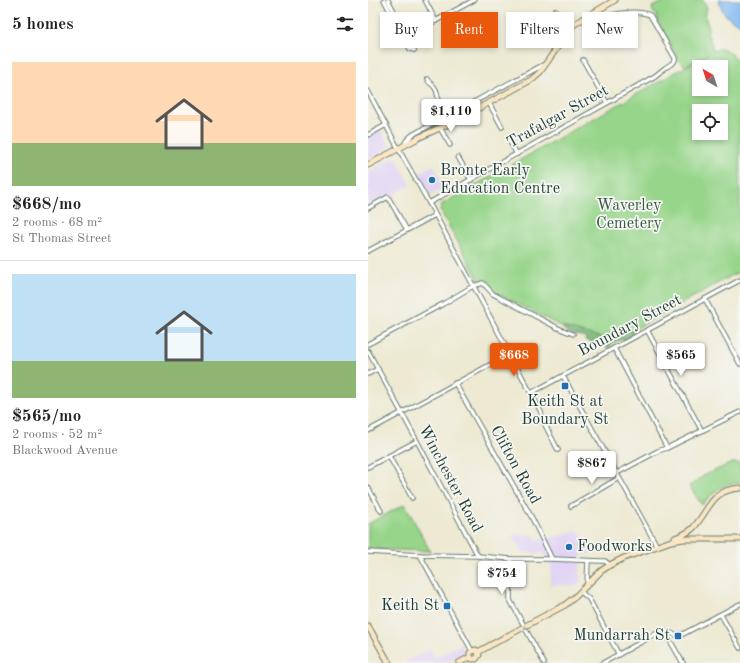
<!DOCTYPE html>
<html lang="en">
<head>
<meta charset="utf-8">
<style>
	:root { --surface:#fff; --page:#f2f2f2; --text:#222; --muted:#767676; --line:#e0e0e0; --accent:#ea580c }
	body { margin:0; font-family:"Old Standard TT",serif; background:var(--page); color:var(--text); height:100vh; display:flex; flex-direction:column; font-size:15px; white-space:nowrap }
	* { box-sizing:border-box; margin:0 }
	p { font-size:13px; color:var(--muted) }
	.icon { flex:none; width:22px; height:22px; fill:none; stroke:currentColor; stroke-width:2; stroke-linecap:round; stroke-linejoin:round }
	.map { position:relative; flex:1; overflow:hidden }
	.drawer { display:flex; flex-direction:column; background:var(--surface); width:368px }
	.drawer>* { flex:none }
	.hud { position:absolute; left:12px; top:12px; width:300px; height:36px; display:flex; gap:8px }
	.needle { width:26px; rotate:321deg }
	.buttons { position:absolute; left:324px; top:60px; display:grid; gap:8px }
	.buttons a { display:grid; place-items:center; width:36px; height:36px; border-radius:0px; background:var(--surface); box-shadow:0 2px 6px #0003; font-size:20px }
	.price { position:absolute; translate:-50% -34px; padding:0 9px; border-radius:4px; background:#fff; color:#222; font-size:13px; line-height:26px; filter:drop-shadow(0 1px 2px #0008) }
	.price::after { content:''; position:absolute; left:50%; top:24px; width:12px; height:9px; margin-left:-6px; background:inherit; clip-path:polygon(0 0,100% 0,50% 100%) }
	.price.on { background:var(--accent); color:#fff }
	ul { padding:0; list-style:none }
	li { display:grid; align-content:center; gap:8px; height:212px; padding:0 12px }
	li+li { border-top:1px solid var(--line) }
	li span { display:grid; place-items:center; height:124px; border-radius:0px; color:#555 }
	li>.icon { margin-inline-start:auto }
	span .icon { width:72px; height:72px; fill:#fffc; stroke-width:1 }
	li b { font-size:17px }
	h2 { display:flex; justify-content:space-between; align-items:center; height:48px; padding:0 12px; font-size:17px }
	.pill { padding:0 14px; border-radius:0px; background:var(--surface); box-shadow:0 2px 6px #0003; font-size:14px; line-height:36px }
	.pill.on { background:var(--accent); color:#fff }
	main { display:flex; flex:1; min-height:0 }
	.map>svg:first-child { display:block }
	.built { fill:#e1d4f4 }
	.green { fill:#97d58a; stroke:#5b895f; fill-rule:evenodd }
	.forest { fill:#79b676; stroke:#4c7a55 }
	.water { fill:#83baf3; stroke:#517c94 }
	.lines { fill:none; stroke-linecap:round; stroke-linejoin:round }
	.street-casing { stroke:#67796b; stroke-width:5.5 }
	.secondary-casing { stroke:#67796b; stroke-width:7 }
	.street { stroke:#fff; stroke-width:3.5 }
	.secondary { stroke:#fbe6c4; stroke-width:5 }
	.poi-dot { fill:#1f6fb2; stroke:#f6f6f2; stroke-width:1.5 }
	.labels { text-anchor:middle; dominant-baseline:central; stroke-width:3.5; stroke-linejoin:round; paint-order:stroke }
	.street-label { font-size:16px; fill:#1f3d34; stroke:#f6f6f2 }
	.poi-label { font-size:16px; fill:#1f3d34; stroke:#f6f6f2; text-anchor:start }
	.park-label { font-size:16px; fill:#375b45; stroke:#f6f6f2 }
</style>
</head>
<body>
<main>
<section class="drawer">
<h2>5 homes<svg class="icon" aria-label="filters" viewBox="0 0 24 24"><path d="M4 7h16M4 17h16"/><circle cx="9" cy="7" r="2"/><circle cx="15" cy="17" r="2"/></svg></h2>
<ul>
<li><span style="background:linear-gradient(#ffd9b3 65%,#8fb573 0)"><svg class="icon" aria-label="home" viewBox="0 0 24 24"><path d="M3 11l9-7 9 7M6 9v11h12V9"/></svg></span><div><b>$668/mo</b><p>2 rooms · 68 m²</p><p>St Thomas Street</p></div></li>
<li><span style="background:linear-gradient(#bfe0f5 70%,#8fb573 0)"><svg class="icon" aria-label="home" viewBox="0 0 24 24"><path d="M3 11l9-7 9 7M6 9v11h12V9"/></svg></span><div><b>$565/mo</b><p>2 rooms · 52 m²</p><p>Blackwood Avenue</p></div></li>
</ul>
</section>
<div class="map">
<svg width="372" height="663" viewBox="0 0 372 663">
	<rect width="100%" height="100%" fill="#f6f6f2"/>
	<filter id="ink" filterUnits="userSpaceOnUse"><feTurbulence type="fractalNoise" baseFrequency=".025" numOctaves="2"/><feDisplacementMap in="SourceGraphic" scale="8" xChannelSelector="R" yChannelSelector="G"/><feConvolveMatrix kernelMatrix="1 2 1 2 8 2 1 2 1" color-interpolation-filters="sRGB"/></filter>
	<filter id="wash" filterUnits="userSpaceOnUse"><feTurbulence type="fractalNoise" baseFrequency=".012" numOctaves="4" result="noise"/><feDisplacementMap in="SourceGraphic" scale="16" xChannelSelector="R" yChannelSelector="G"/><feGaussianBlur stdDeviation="0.9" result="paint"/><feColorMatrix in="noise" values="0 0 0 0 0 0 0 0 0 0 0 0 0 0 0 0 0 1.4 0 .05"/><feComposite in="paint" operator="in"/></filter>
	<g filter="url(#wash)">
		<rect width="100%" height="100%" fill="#ede9d2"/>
		<g class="built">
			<polygon points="12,129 22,147 0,159 0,136"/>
			<polygon points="27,157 43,185 22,196 19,195 0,206 0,172"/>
			<polygon points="65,165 77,187 63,195 51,173"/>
			<polygon points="211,531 224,554 213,554 212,582 209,586 182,585 183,565 174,553 154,552 145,536 148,534 166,535 168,540 182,538"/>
			<polygon points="93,644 98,653 78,663 36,663 62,649 67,658"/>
		</g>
		<g class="green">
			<path d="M301,0H335L339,8C337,17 337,19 341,27L339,33L343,41L345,51C358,45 362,53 372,62V271L251,338L234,339L192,326L127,292L116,282L111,280L72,210L74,204L340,54L317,66L310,59L289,19V15L285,12L284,7ZM331,67H353V89H331ZM331,111H353V133H331Z"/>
			<path d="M364,463H372V483C355,483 344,493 334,505L321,486L337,475Z"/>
			<polygon points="37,504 62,551 0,549 0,524"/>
		</g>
		<path class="forest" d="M195,327L235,338L244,337L245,336H247L253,335V331H255L258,332L262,329L264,330L265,333C260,343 246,337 242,347H238L233,342L230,347L228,346L226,343L217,340L218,337L203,334L194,328Z"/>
		<path class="water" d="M351,0H372V25C360,17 354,16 351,0Z"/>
	</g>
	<g filter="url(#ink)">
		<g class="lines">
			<defs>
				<g id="street">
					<polyline points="16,0 42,49 46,50"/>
					<polyline points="20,0 46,47 46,50"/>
					<polyline points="57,0 68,21"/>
					<polyline points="187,10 200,33"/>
					<polyline points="40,36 106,0"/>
					<polyline points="215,60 239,103"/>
					<path d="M59,79C61,84 65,84 67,88C70,92 69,97 71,100C73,106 81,110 85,113"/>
					<polyline points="0,91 30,148 61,203 173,412 175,421 190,450"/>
					<polyline points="121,103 134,127"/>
					<polyline points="72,128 82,145"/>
					<polyline points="0,135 18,125"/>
					<polyline points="142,142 149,154"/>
					<polyline points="36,145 38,141 44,135 177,64"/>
					<polyline points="90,157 103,180"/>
					<path d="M61,203L287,76L297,68L306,62L307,60V58L282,15C270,10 255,13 243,15"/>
					<polyline points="0,208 20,197 39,230"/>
					<polyline points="0,251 67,215"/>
					<polyline points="337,299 372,364"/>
					<polyline points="279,330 334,431"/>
					<polyline points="0,344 75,304 105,286 115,283 125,294 190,328 205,334"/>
					<polyline points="246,348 299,448"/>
					<polyline points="0,351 49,441 110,556"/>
					<polyline points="0,374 10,369"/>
					<polyline points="195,376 289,546"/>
					<polyline points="87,383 164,518 184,559"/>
					<polyline points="163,393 372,280"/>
					<polyline points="0,431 142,354"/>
					<polyline points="21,456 44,498"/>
					<polyline points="0,467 49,441"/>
					<polyline points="249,473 290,451 299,448 372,412"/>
					<polyline points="0,487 13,511"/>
					<polyline points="203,506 251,478"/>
					<polyline points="0,552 52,555 110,556 143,559 184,559 233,561 237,561 242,565"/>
					<polyline points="52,555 104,651"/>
					<polyline points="143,559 142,596 142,600 155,624"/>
					<polyline points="219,585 220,561"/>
					<polyline points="213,592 221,599 251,655"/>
					<polyline points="353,615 372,648"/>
					<polyline points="158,630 176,663"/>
					<polyline points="297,631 308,635 315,634 372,604"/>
					<polyline points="297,632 315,663"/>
					<polyline points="235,663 293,631 297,631"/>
				</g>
				<g id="secondary">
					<polyline points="0,165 52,137 87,121 163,80 172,72 205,25 247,0"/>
					<path d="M307,538C314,535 321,533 326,527C342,509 343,490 372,488"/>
					<polyline points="159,625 197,605 208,596 233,571 242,565 256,558 303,541 316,539 372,539"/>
					<polyline points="0,626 21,663"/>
					<polyline points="110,652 154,628"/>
					<polyline points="102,657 104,659 108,659 111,655 110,652"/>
					<polyline points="102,657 102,653 104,651 108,650 110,652"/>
					<polyline points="91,663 102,657"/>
				</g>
			</defs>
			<use href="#street" class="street-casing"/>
			<use href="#secondary" class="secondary-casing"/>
			<use href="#street" class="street"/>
			<use href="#secondary" class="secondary"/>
		</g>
	</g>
	<g class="poi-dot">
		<circle cx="64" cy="180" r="4"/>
		<rect x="193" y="382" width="8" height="8" rx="2"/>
		<circle cx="201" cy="547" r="4"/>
		<rect x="75" y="602" width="8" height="8" rx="2"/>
		<rect x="306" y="632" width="8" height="8" rx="2"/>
	</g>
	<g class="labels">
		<g class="street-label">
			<text transform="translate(190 117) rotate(-29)">Trafalgar Street</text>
			<text transform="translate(262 326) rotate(-28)">Boundary Street</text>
			<text transform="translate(147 465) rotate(61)">Clifton Road</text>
			<text transform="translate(82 479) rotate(62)">Winchester Road</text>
		</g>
		<g class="poi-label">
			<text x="72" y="171">Bronte Early<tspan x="72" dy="18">Education Centre</tspan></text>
			<text x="197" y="402" text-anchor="middle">Keith St at<tspan x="197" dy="18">Boundary St</tspan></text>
			<text x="209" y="547">Foodworks</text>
			<text x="71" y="606" text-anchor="end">Keith St</text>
			<text x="302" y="636" text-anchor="end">Mundarrah St</text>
		</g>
		<g class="park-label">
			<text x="261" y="206">Waverley<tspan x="261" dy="18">Cemetery</tspan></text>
		</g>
	</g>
</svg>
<div class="buttons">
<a><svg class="needle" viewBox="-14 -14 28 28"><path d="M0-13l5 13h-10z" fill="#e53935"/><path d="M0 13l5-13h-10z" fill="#767676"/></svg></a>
<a><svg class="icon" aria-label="locate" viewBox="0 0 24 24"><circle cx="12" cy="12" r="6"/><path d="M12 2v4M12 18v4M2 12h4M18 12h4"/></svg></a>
</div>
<b class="price" style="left:83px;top:133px">$1,110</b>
<b class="price on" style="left:146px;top:377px">$668</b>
<b class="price" style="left:313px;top:377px">$565</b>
<b class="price" style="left:224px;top:485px">$867</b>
<b class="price" style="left:134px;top:595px">$754</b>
<div class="hud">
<a class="pill">Buy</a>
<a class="pill on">Rent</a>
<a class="pill">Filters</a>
<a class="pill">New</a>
</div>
</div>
</main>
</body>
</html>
